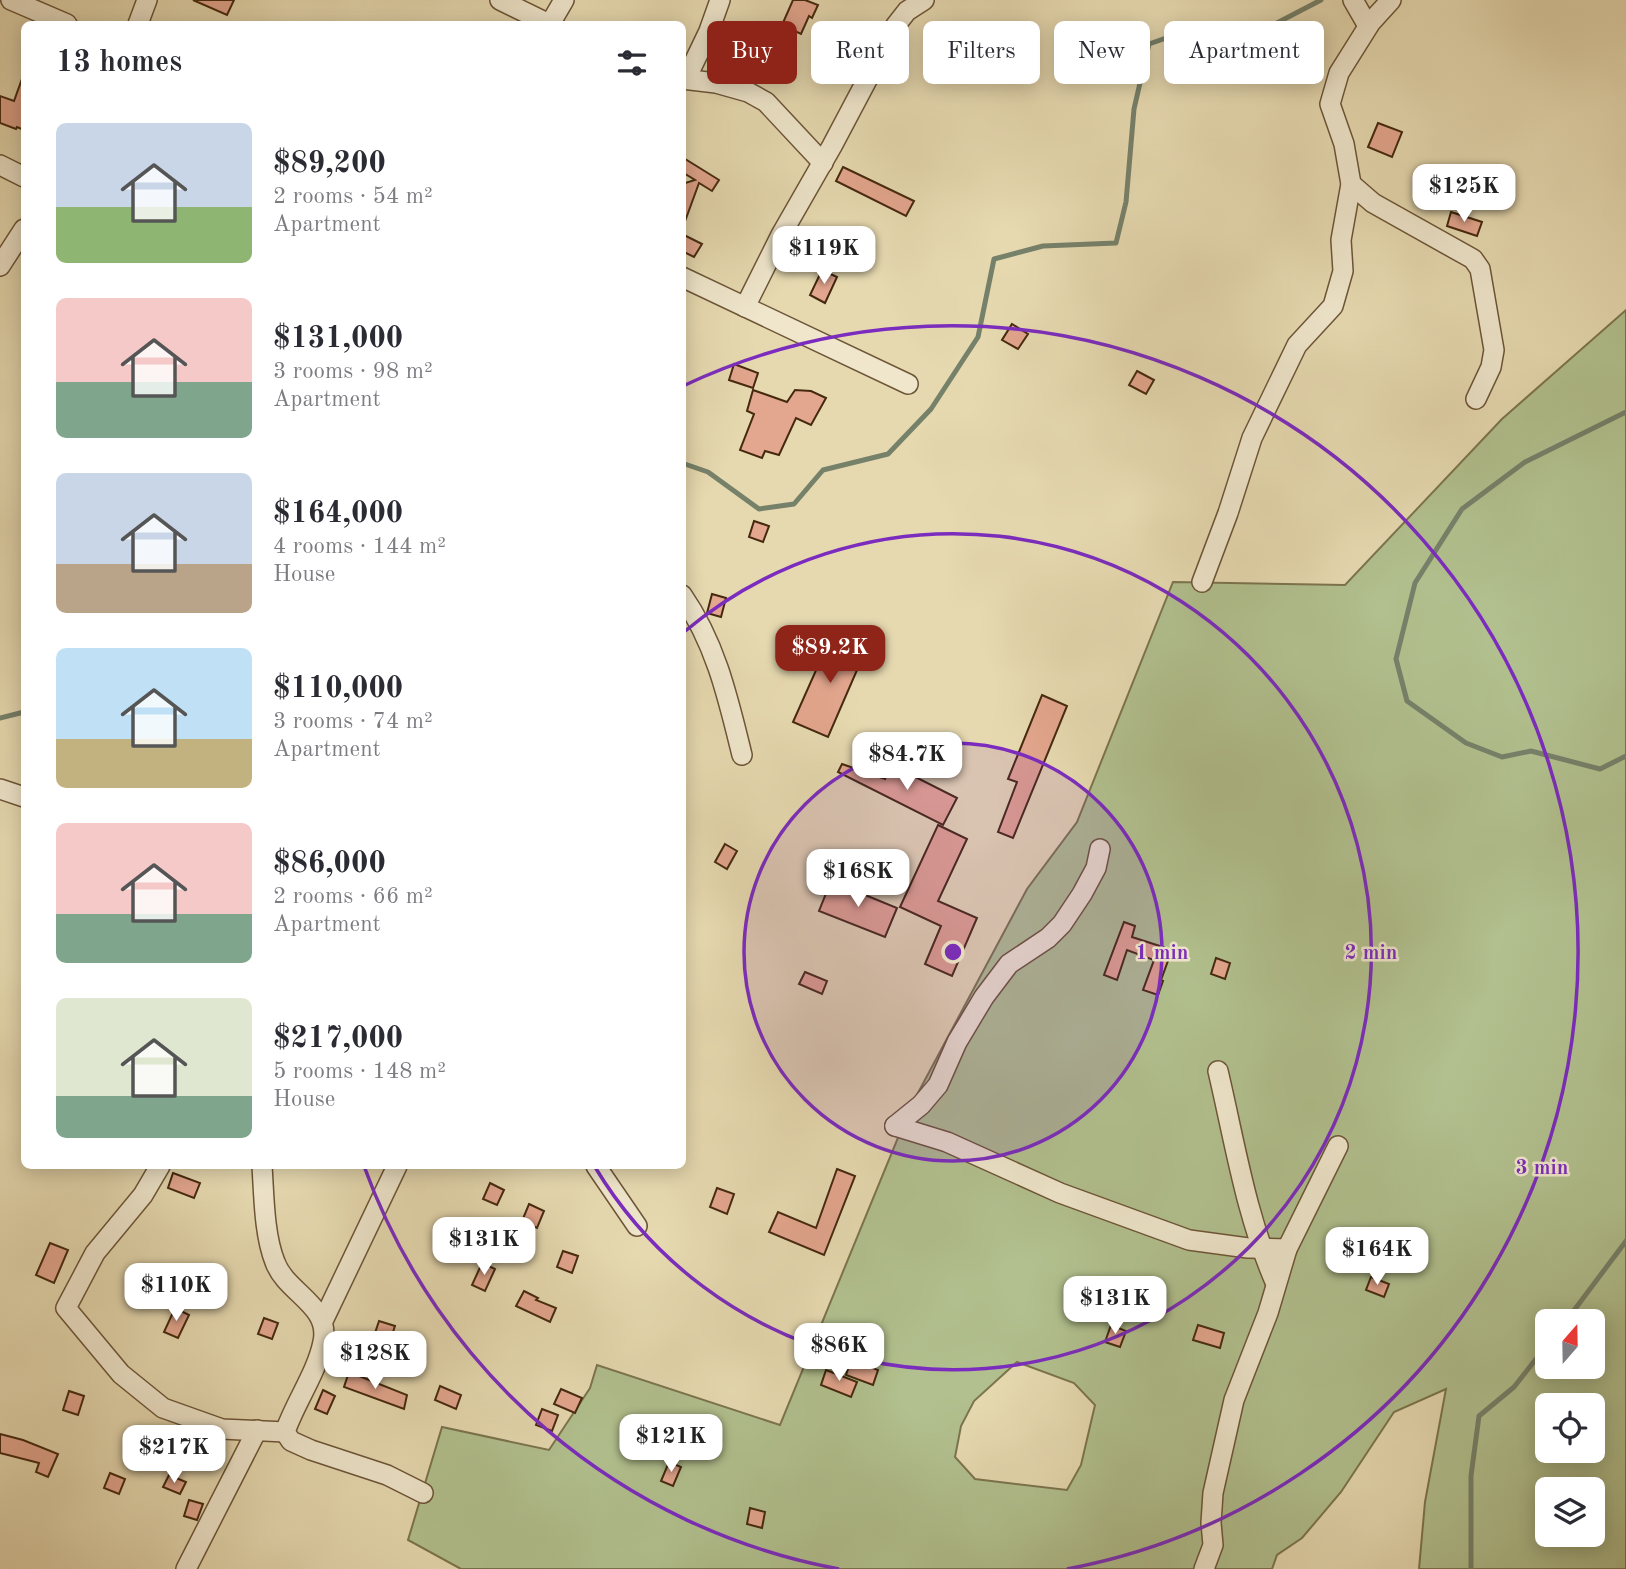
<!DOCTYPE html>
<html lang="en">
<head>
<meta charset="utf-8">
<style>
	:root { --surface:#fff; --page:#f7f7f7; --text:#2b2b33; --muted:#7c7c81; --accent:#8f2418 }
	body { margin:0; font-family:"Old Standard TT",serif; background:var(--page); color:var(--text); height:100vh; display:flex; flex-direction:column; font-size:26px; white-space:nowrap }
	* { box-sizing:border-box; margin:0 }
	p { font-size:23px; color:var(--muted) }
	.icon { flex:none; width:38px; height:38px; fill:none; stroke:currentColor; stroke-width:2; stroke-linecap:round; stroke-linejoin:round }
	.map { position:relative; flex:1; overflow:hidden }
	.panel { position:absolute; left:21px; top:21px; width:665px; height:1148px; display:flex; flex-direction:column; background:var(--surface); border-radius:10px; box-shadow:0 4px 18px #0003 }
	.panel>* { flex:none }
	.guide { position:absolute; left:707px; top:21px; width:665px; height:63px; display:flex; gap:14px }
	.needle { width:46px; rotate:20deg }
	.tools { position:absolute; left:1535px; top:1309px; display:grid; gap:14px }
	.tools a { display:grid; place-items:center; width:70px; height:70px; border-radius:10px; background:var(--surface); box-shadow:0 4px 18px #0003; font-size:35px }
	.price { position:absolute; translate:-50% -60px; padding:0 16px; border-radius:14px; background:#fff; color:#222; font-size:23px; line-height:46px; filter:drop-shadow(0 2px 4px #0008) }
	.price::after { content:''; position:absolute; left:50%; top:42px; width:21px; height:16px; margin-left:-10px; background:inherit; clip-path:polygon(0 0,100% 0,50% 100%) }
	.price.on { background:var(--accent); color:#fff }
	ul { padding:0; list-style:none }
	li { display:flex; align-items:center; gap:21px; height:175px; padding:0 35px }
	li span { display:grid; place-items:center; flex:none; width:196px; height:140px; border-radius:10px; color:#555 }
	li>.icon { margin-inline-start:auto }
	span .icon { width:84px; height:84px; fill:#fffc; stroke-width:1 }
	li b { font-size:30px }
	h2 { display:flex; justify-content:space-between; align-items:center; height:84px; padding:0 35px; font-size:30px }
	.chip { padding:0 24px; border-radius:10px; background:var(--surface); box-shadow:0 4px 18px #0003; font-size:24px; line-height:63px }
	.chip.on { background:var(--accent); color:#fff }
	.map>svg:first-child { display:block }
	.green { fill:#b1c08e; stroke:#7b744e; stroke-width:2; fill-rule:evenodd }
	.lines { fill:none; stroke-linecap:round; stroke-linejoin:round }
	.stream { stroke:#76816a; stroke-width:5 }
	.building { fill:#e3a68e; stroke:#45290f; stroke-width:2 }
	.minor-casing { stroke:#6d5537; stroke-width:22 }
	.minor { stroke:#efe6cc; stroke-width:19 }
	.ring { fill:none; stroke:#7b2cbf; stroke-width:3.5 }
	.centre { fill:#7b2cbf; stroke:#efe6cc; stroke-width:3.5 }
	.ring-label { font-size:21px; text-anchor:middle; font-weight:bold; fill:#7b2cbf; stroke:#efe6cc; stroke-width:5; stroke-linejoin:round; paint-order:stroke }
</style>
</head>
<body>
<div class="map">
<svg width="1626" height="1569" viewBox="0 0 1626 1569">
	<rect width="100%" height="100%" fill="#e6d9b0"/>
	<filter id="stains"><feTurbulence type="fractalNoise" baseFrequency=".00286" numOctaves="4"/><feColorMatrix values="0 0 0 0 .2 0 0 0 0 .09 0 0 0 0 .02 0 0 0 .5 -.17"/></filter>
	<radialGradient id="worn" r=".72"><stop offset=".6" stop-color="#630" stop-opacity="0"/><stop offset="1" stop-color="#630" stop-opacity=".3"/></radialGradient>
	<path class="green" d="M1626,310V1569H1419L1425,1502L1446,1389L1394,1412L1341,1492L1302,1538L1277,1555L1272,1569H461L408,1540L442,1427L549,1450L590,1388L597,1365L780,1425L911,1106L1027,889L1077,822L1173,582L1345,585L1502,419ZM1547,1321H1592V1367H1547ZM1017,1362L1074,1383L1095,1405L1081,1465L1067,1490L975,1479L955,1457L961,1426L974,1401ZM1547,1405H1592V1451H1547ZM1547,1489H1592V1535H1547Z"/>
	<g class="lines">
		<g class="stream">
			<polyline points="1626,412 1525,462 1462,509 1415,583 1396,659 1407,701 1466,743 1502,757 1531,751 1600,769 1626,756"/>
			<polyline points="682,463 708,472 759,509 794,504 823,470 888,454 931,409 978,337 994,259 1043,246 1116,243 1126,202 1134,109 1149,44 1183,32 1269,27 1321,0"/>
			<polyline points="0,718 24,712"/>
			<polyline points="1566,1321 1626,1241"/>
			<polyline points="1471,1569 1471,1476 1479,1416 1514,1387 1547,1345"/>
		</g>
	</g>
	<g class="building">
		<polygon points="193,0 234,0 227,15"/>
		<polygon points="793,0 805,0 818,5 812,18 809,16 801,34 782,25"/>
		<polygon points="23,76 24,130 17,127 16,129 0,123 0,96 14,101"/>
		<polygon points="1378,123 1402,132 1392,157 1368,147"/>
		<polygon points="682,157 719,180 712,191 699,183 684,224 682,184 695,180 682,172"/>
		<polygon points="843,167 914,201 906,216 836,181"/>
		<polygon points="1451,212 1482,222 1477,236 1447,226"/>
		<polygon points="682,234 702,244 694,257 682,251"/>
		<polygon points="822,270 837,277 825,303 810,295"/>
		<polygon points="1012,324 1028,334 1018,349 1002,340"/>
		<polygon points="734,364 758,373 753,388 729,380"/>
		<polygon points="1137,371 1154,380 1146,394 1129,385"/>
		<polygon points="753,390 787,402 795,390 811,391 826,398 811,425 796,418 779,455 765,451 762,458 740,450 754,414 747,411"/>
		<polygon points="754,521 769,526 763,542 749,537"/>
		<polygon points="712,594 726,598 721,617 707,613"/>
		<polygon points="833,632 867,647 828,737 793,722"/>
		<polygon points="1042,695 1067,706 1013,838 998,832 1017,782 1008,779"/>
		<polygon points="842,764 885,779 892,765 957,798 943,825 838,772"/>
		<polygon points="938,825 967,839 938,901 977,918 952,976 925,964 941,926 900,907"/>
		<polygon points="725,844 737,851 727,869 715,862"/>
		<polygon points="831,881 897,908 885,937 819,911"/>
		<polygon points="1124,922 1135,926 1132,937 1172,950 1161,980 1163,981 1158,995 1143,990 1154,960 1127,950 1117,980 1104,975"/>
		<polygon points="1216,958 1230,963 1225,979 1211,974"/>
		<polygon points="805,972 827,981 822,994 799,984"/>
		<polygon points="837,1169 855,1176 824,1255 769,1232 778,1212 816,1228"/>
		<polygon points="173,1173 200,1183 194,1198 168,1188"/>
		<polygon points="490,1183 504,1190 497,1205 483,1199"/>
		<polygon points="717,1188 734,1194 727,1214 710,1207"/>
		<polygon points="529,1204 544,1211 537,1228 522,1221"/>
		<polygon points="50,1243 68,1250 54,1283 36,1275"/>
		<polygon points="563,1251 578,1256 572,1273 557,1267"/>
		<polygon points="482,1263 495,1269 485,1291 472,1285"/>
		<polygon points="1371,1277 1389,1284 1384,1297 1366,1290"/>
		<polygon points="151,1278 167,1285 158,1303 142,1295"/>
		<polygon points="524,1291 538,1298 536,1300 556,1308 550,1322 516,1306"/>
		<polygon points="175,1308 189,1315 178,1338 164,1332"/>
		<polygon points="264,1318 278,1323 272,1339 258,1334"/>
		<polygon points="379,1321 395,1326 389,1344 373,1339"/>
		<polygon points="1111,1325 1126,1331 1120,1347 1105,1342"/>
		<polygon points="1198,1325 1224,1333 1220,1348 1193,1340"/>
		<polygon points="851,1360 878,1370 873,1385 846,1375"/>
		<polygon points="826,1370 857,1382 851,1397 821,1385"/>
		<polygon points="349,1372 407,1395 404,1409 344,1387"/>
		<polygon points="440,1386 461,1395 456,1409 435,1400"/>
		<polygon points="561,1389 582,1398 575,1413 554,1404"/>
		<polygon points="323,1390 335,1396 327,1414 315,1409"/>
		<polygon points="69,1391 84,1396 78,1415 63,1410"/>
		<polygon points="542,1409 558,1415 552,1431 536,1425"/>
		<polygon points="0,1434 23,1440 58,1454 48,1477 36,1472 39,1463 0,1453"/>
		<polygon points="669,1462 681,1467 673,1486 661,1481"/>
		<polygon points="110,1473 125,1479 119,1494 104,1488"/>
		<polygon points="169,1475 186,1482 180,1494 163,1487"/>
		<polygon points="189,1500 203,1504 197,1520 184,1516"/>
		<polygon points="750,1508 765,1512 762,1528 747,1524"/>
	</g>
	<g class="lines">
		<defs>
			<g id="minor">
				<polyline points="11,0 67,24"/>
				<polyline points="500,0 549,24"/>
				<polyline points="1353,0 1368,26"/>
				<polyline points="138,24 147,0"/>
				<polyline points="550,24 564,0"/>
				<polyline points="682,79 716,83 748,92 766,102 823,163"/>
				<polyline points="686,79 709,31 720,0"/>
				<polyline points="0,165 24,177"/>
				<polyline points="1351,184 1373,203 1473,259 1480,269 1494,350 1491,367 1476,399"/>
				<polyline points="0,266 24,229"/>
				<polyline points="682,277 908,384"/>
				<polyline points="745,307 781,235 832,146 896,25 907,11 924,0"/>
				<polyline points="1202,582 1228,513 1252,438 1297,345 1333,306 1343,271 1341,240 1351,184 1344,144 1330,104 1339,73 1371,22 1391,0"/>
				<path d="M682,595C716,644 728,698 742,755"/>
				<polyline points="0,789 24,797"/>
				<path d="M1218,1071C1235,1143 1246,1216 1276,1284"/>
				<polyline points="895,1126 947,1142 1060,1193 1189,1240 1248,1248 1287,1249"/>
				<polyline points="895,1126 921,1105 938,1085 957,1042 984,997 1009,964 1048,938 1062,924 1082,894 1096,868 1100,849"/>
				<polyline points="160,1166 143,1195 95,1253 66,1308 121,1374 163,1408 222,1429 285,1432"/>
				<path d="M262,1166C264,1195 264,1235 275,1262C286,1293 331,1305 323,1342C317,1372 295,1403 285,1432L291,1441L311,1450L387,1475L423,1493"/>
				<polyline points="596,1166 637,1226"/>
				<polyline points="323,1321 397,1166"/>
				<polyline points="186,1569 257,1430"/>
				<polyline points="1204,1569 1213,1545 1211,1523 1213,1493 1234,1400 1268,1313 1287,1249 1338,1146"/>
			</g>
		</defs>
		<use href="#minor" class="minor-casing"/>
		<use href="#minor" class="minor"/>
	</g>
	<circle cx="953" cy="952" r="209" fill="#7b2cbf" fill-opacity=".12"/>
	<g class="ring">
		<circle cx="953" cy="952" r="209"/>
		<path d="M684 632A418 418 0 1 1 595 1167"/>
		<path d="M839 1569A627 627 0 0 1 364 1166M683 386A627 627 0 1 1 1067 1569"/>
	</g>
	<circle cx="953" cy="952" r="10" class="centre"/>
	<g class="ring-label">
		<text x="1162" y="959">1 min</text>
		<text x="1371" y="959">2 min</text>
		<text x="1542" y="1174">3 min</text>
	</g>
	<rect width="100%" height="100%" filter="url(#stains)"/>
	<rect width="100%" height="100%" fill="url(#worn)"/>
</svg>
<div class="tools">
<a><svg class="needle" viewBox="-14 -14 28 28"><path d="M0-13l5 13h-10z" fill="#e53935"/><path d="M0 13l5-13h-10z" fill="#7c7c81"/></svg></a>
<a><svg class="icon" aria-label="locate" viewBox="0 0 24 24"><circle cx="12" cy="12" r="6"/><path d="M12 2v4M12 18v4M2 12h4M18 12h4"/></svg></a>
<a><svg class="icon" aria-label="layers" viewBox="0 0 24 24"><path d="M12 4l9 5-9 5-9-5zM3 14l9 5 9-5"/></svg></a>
</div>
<b class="price" style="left:1464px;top:224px">$125K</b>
<b class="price" style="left:824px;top:286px">$119K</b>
<b class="price on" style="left:830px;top:685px">$89.2K</b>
<b class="price" style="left:907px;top:792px">$84.7K</b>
<b class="price" style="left:858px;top:909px">$168K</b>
<b class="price" style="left:484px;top:1277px">$131K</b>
<b class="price" style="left:1377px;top:1287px">$164K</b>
<b class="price" style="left:176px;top:1323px">$110K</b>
<b class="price" style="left:1115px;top:1336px">$131K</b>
<b class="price" style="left:839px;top:1383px">$86K</b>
<b class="price" style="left:375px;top:1391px">$128K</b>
<b class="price" style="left:671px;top:1474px">$121K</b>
<b class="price" style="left:174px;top:1485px">$217K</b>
<div class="guide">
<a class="chip on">Buy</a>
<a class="chip">Rent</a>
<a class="chip">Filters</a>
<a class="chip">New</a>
<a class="chip">Apartment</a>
</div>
<section class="panel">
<h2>13 homes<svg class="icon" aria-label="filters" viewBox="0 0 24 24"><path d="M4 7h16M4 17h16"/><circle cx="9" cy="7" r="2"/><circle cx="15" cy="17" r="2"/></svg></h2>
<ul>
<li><span style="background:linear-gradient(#c9d6e8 60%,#8fb573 0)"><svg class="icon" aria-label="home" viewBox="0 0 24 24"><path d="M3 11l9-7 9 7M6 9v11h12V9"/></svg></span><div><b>$89,200</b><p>2 rooms · 54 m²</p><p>Apartment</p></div></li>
<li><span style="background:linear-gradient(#f6c9c9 60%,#7fa58c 0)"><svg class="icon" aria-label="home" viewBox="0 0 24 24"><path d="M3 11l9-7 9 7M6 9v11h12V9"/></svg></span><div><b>$131,000</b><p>3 rooms · 98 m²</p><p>Apartment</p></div></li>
<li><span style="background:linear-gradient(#c9d6e8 65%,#b9a48a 0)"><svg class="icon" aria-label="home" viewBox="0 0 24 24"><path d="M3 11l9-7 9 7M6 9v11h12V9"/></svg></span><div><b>$164,000</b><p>4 rooms · 144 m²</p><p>House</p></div></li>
<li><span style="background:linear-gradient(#bfe0f5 65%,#c2b280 0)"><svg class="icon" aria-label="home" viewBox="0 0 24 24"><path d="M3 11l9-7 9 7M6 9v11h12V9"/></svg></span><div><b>$110,000</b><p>3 rooms · 74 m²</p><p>Apartment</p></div></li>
<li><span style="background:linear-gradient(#f6c9c9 65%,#7fa58c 0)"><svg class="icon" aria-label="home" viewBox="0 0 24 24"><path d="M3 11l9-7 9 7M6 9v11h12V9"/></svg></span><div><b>$86,000</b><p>2 rooms · 66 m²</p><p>Apartment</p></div></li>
<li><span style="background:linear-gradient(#dfe7d0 70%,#7fa58c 0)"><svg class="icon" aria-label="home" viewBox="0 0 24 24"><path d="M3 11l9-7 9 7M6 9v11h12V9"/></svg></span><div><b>$217,000</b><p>5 rooms · 148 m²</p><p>House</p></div></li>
</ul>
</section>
</div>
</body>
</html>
